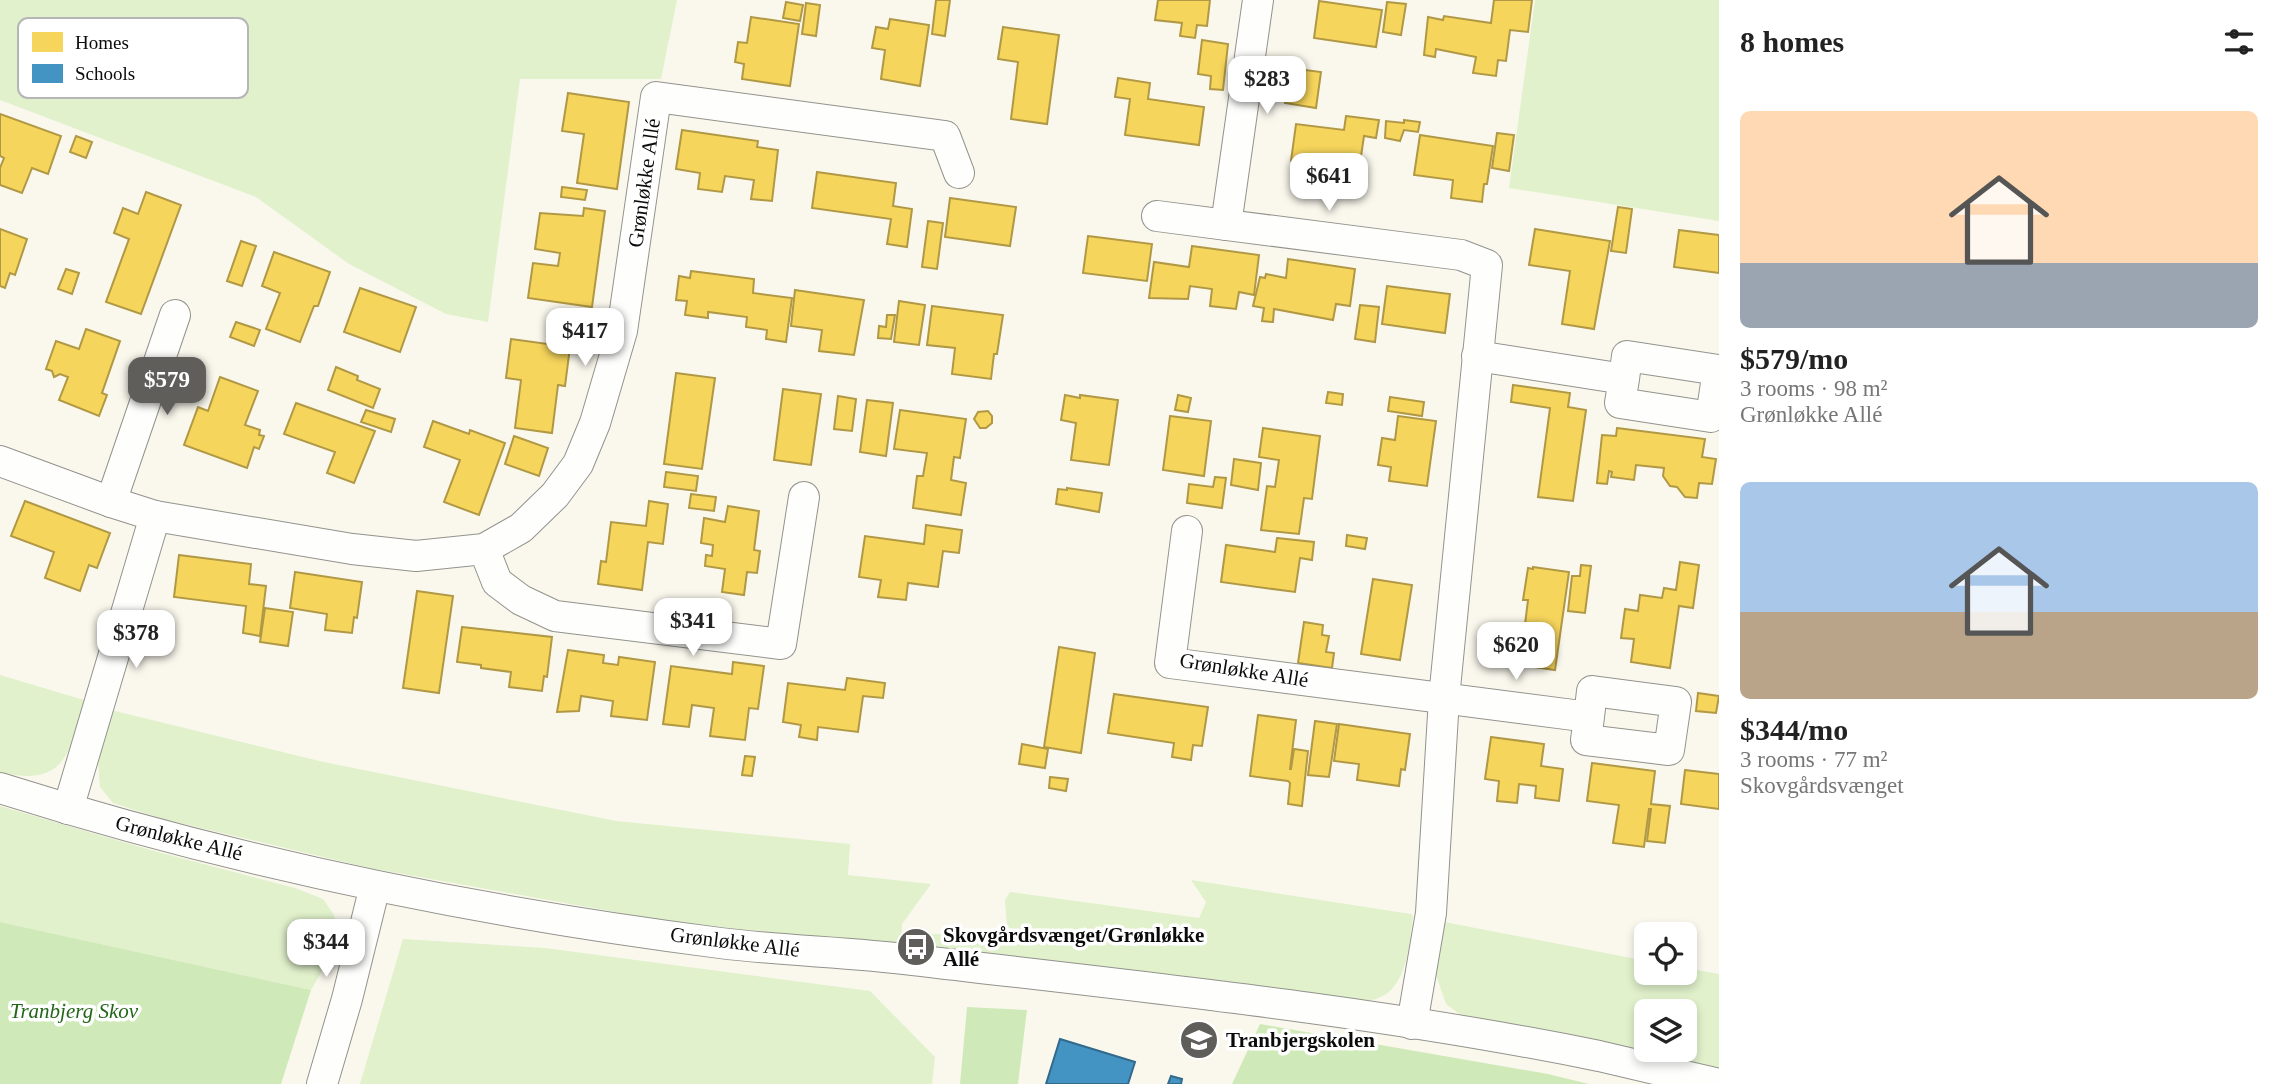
<!DOCTYPE html>
<html lang="en">
<head>
<meta charset="utf-8">
<style>
	:root { --surface:#fff; --page:#f2f2f2; --text:#222; --muted:#767676; --accent:#5f5e5a }
	body { margin:0; font-family:"Times New Roman",serif; background:var(--page); color:var(--text); height:100vh; display:flex; flex-direction:column; font-size:26px; white-space:nowrap }
	* { box-sizing:border-box; margin:0 }
	p { font-size:23px; color:var(--muted) }
	.icon { flex:none; width:38px; height:38px; fill:none; stroke:currentColor; stroke-width:2; stroke-linecap:round; stroke-linejoin:round }
	.map { position:relative; flex:1; overflow:hidden }
	.panel { display:flex; flex-direction:column; background:var(--surface); width:560px }
	.panel>* { flex:none }
	.tools { position:absolute; left:1634px; top:922px; display:grid; gap:14px }
	.tools a { display:grid; place-items:center; width:63px; height:63px; border-radius:10px; background:var(--surface); box-shadow:0 4px 10px #0003; font-size:35px }
	.price { position:absolute; translate:-50% -60px; padding:0 16px; border-radius:14px; background:#fff; color:#222; font-size:23px; line-height:46px; filter:drop-shadow(0 2px 4px #0008) }
	.price::after { content:''; position:absolute; left:50%; top:42px; width:21px; height:16px; margin-left:-10px; background:inherit; clip-path:polygon(0 0,100% 0,50% 100%) }
	.price.on { background:var(--accent); color:#fff }
	ul { padding:0; list-style:none }
	li { display:grid; align-content:center; gap:14px; height:371px; padding:0 21px }
	li span { display:grid; place-items:center; height:217px; border-radius:10px; color:#555 }
	li>.icon { margin-inline-start:auto }
	span .icon { width:126px; height:126px; fill:#fffc; stroke-width:1 }
	li b { font-size:30px }
	h2 { display:flex; justify-content:space-between; align-items:center; height:84px; padding:0 21px; font-size:30px }
	main { display:flex; flex:1; min-height:0 }
	.map>svg:first-child { display:block }
	.green { fill:#e0f1cb; fill-rule:evenodd }
	.forest { fill:#cfeab8 }
	.homes { fill:#f6d55c; stroke:#b09844; stroke-width:2 }
	.schools { fill:#4393c3; stroke:#326a8c; stroke-width:2 }
	.lines { fill:none; stroke-linecap:round; stroke-linejoin:round }
	.minor-casing { stroke:#93928d; stroke-width:32 }
	.minor { stroke:#fefefc; stroke-width:30 }
	.labels { text-anchor:middle; dominant-baseline:central; stroke-width:7; stroke-linejoin:round; paint-order:stroke }
	.street-label { font-size:21px; fill:#0b0b0b; stroke:#fff }
	.poi-label { font-size:21px; font-weight:bold; fill:#0b0b0b; stroke:#fff; text-anchor:start }
	.park-label { font-size:21px; font-style:italic; fill:#226617; stroke:#fff }
	.key { fill:#fff; stroke:#b6b6b6; stroke-width:2 }
	.key-label { font-size:19px; fill:#0b0b0b }
</style>
</head>
<body>
<main>
<div class="map">
<svg width="1719" height="1084" viewBox="0 0 1719 1084">
	<rect width="100%" height="100%" fill="#faf8ed"/>
	<g class="green">
		<polygon points="0,0 677,0 661,79 520,79 488,322 446,314 349,264 256,197 0,100"/>
		<polygon points="1535,0 1719,0 1719,221 1509,188"/>
		<path d="M0,675L84,700C71,753 64,788 0,772Z"/>
		<polygon points="111,710 319,761 616,821 850,844 848,875 931,884 902,924 901,948 654,919 370,868 163,819 113,803 100,787 98,761"/>
		<polygon points="0,806 154,851 295,888 323,899 334,915 338,943 311,990 0,922"/>
		<path d="M1191,880L1411,914L1413,916C1409,943 1408,989 1376,999C1370,1001 1361,1000 1354,1001L951,955L952,949L911,944L912,932L1008,940L1005,900L1010,892L1199,918L1206,902Z"/>
		<path d="M1439,921L1647,961V973H1685V968L1719,974V1072L1462,1016L1446,1004L1435,972ZM1647,1012H1685V1050H1647Z"/>
		<polygon points="403,939 545,948 870,991 935,1057 932,1084 360,1084"/>
	</g>
	<g class="forest">
		<polygon points="0,922 311,990 281,1084 0,1084"/>
		<polygon points="967,1007 1027,1010 1018,1084 960,1084"/>
		<polygon points="1260,1024 1548,1074 1589,1084 1232,1084"/>
	</g>
	<g class="homes">
		<polygon points="936,0 950,0 945,36 932,34"/>
		<polygon points="1158,0 1210,0 1207,26 1197,25 1195,38 1180,36 1182,23 1155,20"/>
		<polygon points="1494,0 1532,0 1528,32 1510,30 1506,61 1498,60 1496,76 1473,73 1476,57 1436,49 1435,57 1424,55 1428,17 1443,20 1444,16 1491,23"/>
		<polygon points="1319,1 1382,10 1376,47 1314,38"/>
		<polygon points="786,2 803,5 800,21 783,18"/>
		<polygon points="1387,2 1406,4 1401,35 1383,32"/>
		<polygon points="806,3 820,5 816,36 802,34"/>
		<polygon points="751,17 799,24 790,86 742,79 744,64 735,62 738,42 747,43"/>
		<polygon points="890,19 929,25 920,86 881,79 885,50 872,48 876,27 888,29"/>
		<polygon points="1003,27 1059,35 1047,124 1011,119 1018,62 998,59"/>
		<polygon points="1202,40 1228,44 1223,90 1210,89 1211,76 1198,74"/>
		<polygon points="1290,68 1321,72 1316,108 1285,103"/>
		<polygon points="1118,78 1150,83 1148,99 1204,107 1199,145 1125,135 1130,99 1115,97"/>
		<polygon points="568,93 629,102 617,189 577,183 584,134 562,131"/>
		<polygon points="0,114 61,136 48,174 32,168 22,193 0,185 0,168 4,158 0,156"/>
		<polygon points="1346,116 1379,120 1376,138 1364,136 1359,170 1344,168 1342,185 1314,182 1317,165 1291,161 1296,124 1344,130"/>
		<polygon points="1404,120 1420,122 1418,132 1404,130 1400,141 1385,138 1386,121 1404,123"/>
		<polygon points="682,130 758,141 757,147 778,150 772,201 751,199 754,180 725,176 722,192 698,189 700,173 676,169"/>
		<polygon points="1497,133 1514,135 1509,171 1492,168"/>
		<polygon points="1420,135 1493,146 1487,184 1484,184 1482,202 1451,198 1453,180 1414,175"/>
		<polygon points="76,136 92,142 86,158 70,152"/>
		<polygon points="817,172 896,183 893,206 912,209 907,247 887,244 891,219 812,208"/>
		<polygon points="562,187 587,190 585,200 561,197"/>
		<polygon points="146,192 181,205 141,314 106,302 129,239 114,233 123,208 138,214"/>
		<polygon points="950,198 1016,207 1010,246 945,237"/>
		<polygon points="1618,207 1632,209 1626,253 1611,251"/>
		<polygon points="584,208 605,211 592,307 528,298 533,263 558,266 560,253 535,249 540,213 583,216"/>
		<polygon points="928,221 943,223 937,269 922,267"/>
		<polygon points="0,229 27,239 15,275 10,273 5,288 0,286"/>
		<polygon points="1535,229 1610,241 1594,329 1562,324 1570,271 1529,265"/>
		<polygon points="1679,230 1719,235 1719,273 1674,267"/>
		<polygon points="1088,236 1152,244 1147,281 1083,273"/>
		<polygon points="241,241 256,246 242,286 227,281"/>
		<polygon points="1192,246 1259,255 1254,295 1239,292 1236,309 1210,306 1212,289 1190,286 1188,299 1149,298 1154,262 1189,267"/>
		<polygon points="274,252 330,272 318,306 314,306 300,342 266,329 280,293 262,286"/>
		<polygon points="1288,259 1355,269 1350,306 1336,304 1333,320 1274,309 1273,322 1262,321 1264,308 1253,306 1260,277 1265,278 1266,274 1286,278"/>
		<polygon points="66,269 79,273 72,294 58,289"/>
		<polygon points="691,271 754,279 753,293 792,298 786,342 766,339 767,330 746,327 747,317 708,312 708,318 685,315 687,301 676,300 679,276 690,278"/>
		<polygon points="1387,286 1450,294 1445,333 1382,324"/>
		<polygon points="360,288 416,307 400,352 344,332"/>
		<polygon points="795,290 864,300 854,355 819,351 822,330 791,326"/>
		<polygon points="899,301 925,305 919,345 894,342"/>
		<polygon points="1360,305 1379,307 1375,342 1355,339"/>
		<polygon points="932,306 1003,315 997,354 994,354 991,379 952,374 955,348 927,345"/>
		<polygon points="887,315 895,315 891,339 878,338 879,326 886,327"/>
		<polygon points="236,322 260,330 254,346 230,337"/>
		<polygon points="86,329 120,341 102,393 107,395 99,416 59,400 68,377 60,374 54,377 52,371 46,369 56,341 79,349"/>
		<polygon points="511,339 570,347 565,386 558,385 552,433 515,428 521,380 506,378"/>
		<polygon points="336,367 358,376 357,380 380,389 373,408 328,390"/>
		<polygon points="676,373 715,378 702,469 664,464"/>
		<polygon points="220,377 258,391 245,425 260,430 259,435 264,436 259,449 254,447 247,468 184,445 198,407 208,411"/>
		<polygon points="1513,385 1570,393 1568,407 1586,410 1573,501 1538,497 1550,408 1511,402"/>
		<polygon points="783,389 821,394 811,465 774,460"/>
		<polygon points="1328,392 1343,394 1342,405 1326,403"/>
		<polygon points="1065,395 1080,398 1080,395 1118,400 1109,465 1071,460 1076,423 1061,420"/>
		<polygon points="1178,395 1191,398 1188,412 1175,410"/>
		<polygon points="838,396 856,399 852,431 834,429"/>
		<polygon points="1390,397 1424,402 1422,416 1388,411"/>
		<polygon points="867,400 893,403 886,456 860,452"/>
		<polygon points="296,403 375,431 354,483 327,473 335,452 284,434"/>
		<polygon points="366,410 395,419 391,432 361,422"/>
		<polygon points="900,410 966,419 960,458 954,457 951,480 966,483 961,515 913,508 917,476 923,476 927,453 894,449"/>
		<polygon points="988,411 992,416 992,423 986,428 980,428 974,419 978,412"/>
		<polygon points="1170,416 1211,421 1204,476 1163,470"/>
		<polygon points="1398,416 1436,421 1427,486 1389,481 1391,467 1378,465 1382,438 1395,440"/>
		<polygon points="433,421 469,434 470,430 505,443 479,515 444,502 460,460 424,447"/>
		<polygon points="1263,428 1320,436 1312,499 1304,498 1299,534 1261,530 1267,486 1275,487 1279,460 1259,457"/>
		<polygon points="1617,428 1705,439 1702,457 1716,459 1712,484 1699,483 1697,498 1685,497 1677,487 1670,486 1663,476 1664,468 1636,465 1634,480 1611,477 1612,472 1609,471 1607,484 1597,483 1602,435 1616,436"/>
		<polygon points="514,436 548,448 539,476 505,464"/>
		<polygon points="1234,459 1261,463 1258,490 1231,485"/>
		<polygon points="666,472 698,476 696,491 664,487"/>
		<polygon points="1215,477 1226,478 1222,508 1187,503 1189,484 1213,487"/>
		<polygon points="1067,488 1102,493 1099,512 1056,504 1058,489 1067,490"/>
		<polygon points="691,494 716,497 714,511 689,508"/>
		<polygon points="25,501 110,533 97,568 89,565 80,591 45,578 54,552 11,536"/>
		<polygon points="649,501 668,504 663,544 648,542 642,590 598,584 601,561 606,562 611,522 646,526"/>
		<polygon points="728,506 759,511 754,550 760,551 757,573 747,572 744,595 722,592 725,569 705,566 706,555 712,556 713,545 701,543 704,518 725,522"/>
		<polygon points="926,525 962,530 959,553 943,551 938,587 908,583 906,600 878,597 881,580 859,577 865,536 924,544"/>
		<polygon points="1347,535 1367,538 1365,549 1346,546"/>
		<polygon points="1277,538 1314,542 1312,560 1300,558 1295,592 1221,582 1226,545 1275,552"/>
		<polygon points="179,555 251,564 249,584 266,586 260,636 243,633 246,606 174,597"/>
		<polygon points="1680,562 1699,565 1693,608 1679,606 1670,668 1631,662 1634,639 1621,638 1625,609 1638,611 1640,595 1662,598 1664,588 1676,590"/>
		<polygon points="1581,565 1591,566 1585,613 1568,611 1572,576 1580,576"/>
		<polygon points="1533,567 1569,572 1555,670 1520,665 1528,600 1523,600 1528,568 1533,569"/>
		<polygon points="295,572 362,582 357,618 354,617 352,633 325,630 327,614 290,608"/>
		<polygon points="1373,579 1412,585 1400,660 1361,654"/>
		<polygon points="417,591 453,596 439,693 403,688"/>
		<polygon points="265,608 293,612 288,646 260,642"/>
		<polygon points="1304,622 1323,625 1322,635 1329,636 1326,652 1334,653 1332,668 1298,663"/>
		<polygon points="462,627 552,637 547,677 544,676 542,691 509,687 511,672 481,668 481,665 457,662"/>
		<polygon points="1059,647 1095,653 1081,753 1044,747"/>
		<polygon points="568,650 604,655 603,663 618,665 619,657 655,662 647,720 611,716 613,701 581,696 579,711 557,712"/>
		<polygon points="733,662 764,666 758,709 749,708 745,740 710,736 714,708 692,705 689,727 663,724 671,666 732,674"/>
		<polygon points="847,678 885,683 883,698 863,696 858,732 818,727 817,740 799,737 801,725 783,722 788,683 845,690"/>
		<polygon points="1698,693 1719,696 1716,713 1696,711"/>
		<polygon points="1114,694 1208,707 1202,746 1193,745 1191,760 1172,757 1174,743 1108,733"/>
		<polygon points="1258,715 1296,720 1290,769 1291,769 1294,749 1308,751 1302,806 1288,804 1290,783 1288,781 1250,776"/>
		<polygon points="1315,721 1337,724 1329,777 1308,775"/>
		<polygon points="1339,724 1410,734 1405,770 1401,769 1399,786 1357,780 1359,764 1334,761"/>
		<polygon points="1491,737 1544,744 1541,766 1563,769 1559,801 1535,798 1536,786 1519,784 1517,803 1497,801 1499,781 1485,779"/>
		<polygon points="1022,744 1048,749 1045,768 1019,764"/>
		<polygon points="745,756 755,757 752,776 742,775"/>
		<polygon points="1592,763 1655,771 1651,804 1670,806 1665,843 1647,841 1651,809 1649,809 1644,847 1613,843 1619,805 1587,801"/>
		<polygon points="1685,770 1719,774 1719,809 1681,804"/>
		<polygon points="1050,777 1068,779 1066,791 1049,788"/>
	</g>
	<g class="schools">
		<polygon points="1060,1039 1135,1062 1128,1084 1046,1084"/>
		<polygon points="1171,1076 1182,1079 1181,1084 1168,1084"/>
	</g>
	<g class="lines">
		<defs>
			<g id="minor">
				<polyline points="1157,216 1461,255 1487,265 1444,698 1431,913 1412,1024"/>
				<polyline points="1226,225 1258,0"/>
				<polyline points="1477,356 1624,379 1627,356 1718,370 1711,417 1620,403 1624,379"/>
				<polyline points="0,461 111,502 155,516 352,549 416,556 484,549 521,528 555,495 578,464 595,423 622,331 656,97 945,136 959,173"/>
				<polyline points="111,502 175,315"/>
				<polyline points="1187,531 1170,663 1589,717 1592,691 1676,702 1669,750 1586,740 1589,717"/>
				<polyline points="484,549 497,582 521,600 555,616 781,644 804,497"/>
				<path d="M0,788C234,862 477,912 720,943C784,951 849,952 913,960C1142,987 1373,1010 1599,1056C1639,1065 1679,1075 1719,1084"/>
				<polyline points="68,809 155,516"/>
				<polyline points="322,1084 347,999 375,886"/>
			</g>
		</defs>
		<use href="#minor" class="minor-casing"/>
		<use href="#minor" class="minor"/>
	</g>
	<defs>
		<symbol id="bus-disc" viewBox="-11 -11 22 22"><circle r="9.5" fill="#5f5e5a" stroke="#fff"/><path d="M-5-6H5V4H4V6H2V4H-2V6H-4V4H-5ZM-3.5-4V0h7V-4ZM-3.5 1.2v1.5H-2V1.2ZM2 1.2v1.5H3.5V1.2Z" fill="#fff"/></symbol>
		<symbol id="school-disc" viewBox="-11 -11 22 22"><circle r="9.5" fill="#5f5e5a" stroke="#fff"/><path d="M0-5L7-2L0 1L-7-2ZM-4 1L0 2.5L4 1V4Q0 6-4 4Z" fill="#fff"/></symbol>
	</defs>
	<g fill-rule="evenodd">
		<use href="#bus-disc" x="894" y="925" width="44" height="44"/>
		<use href="#school-disc" x="1177" y="1018" width="44" height="44"/>
	</g>
	<g class="labels">
		<g class="street-label">
			<text transform="translate(644 183) rotate(-82)">Grønløkke Allé</text>
			<text transform="translate(1244 670) rotate(9)">Grønløkke Allé</text>
			<text transform="translate(179 838) rotate(14)">Grønløkke Allé</text>
			<text transform="translate(735 942) rotate(7)">Grønløkke Allé</text>
		</g>
		<g class="poi-label">
			<text x="943" y="935">Skovgårdsvænget/Grønløkke<tspan x="943" dy="24">Allé</tspan></text>
			<text x="1226" y="1040">Tranbjergskolen</text>
		</g>
		<g class="park-label">
			<text x="74" y="1011">Tranbjerg Skov</text>
		</g>
	</g>
	<rect x="18" y="18" width="230" height="80" rx="10" class="key"/>
	<rect x="32" y="32" width="31" height="20" fill="#f6d55c"/>
	<rect x="32" y="64" width="31" height="19" fill="#4393c3"/>
	<g class="key-label">
		<text x="75" y="49">Homes</text>
		<text x="75" y="80">Schools</text>
	</g>
</svg>
<div class="tools">
<a><svg class="icon" aria-label="locate" viewBox="0 0 24 24"><circle cx="12" cy="12" r="6"/><path d="M12 2v4M12 18v4M2 12h4M18 12h4"/></svg></a>
<a><svg class="icon" aria-label="layers" viewBox="0 0 24 24"><path d="M12 4l9 5-9 5-9-5zM3 14l9 5 9-5"/></svg></a>
</div>
<b class="price" style="left:1267px;top:116px">$283</b>
<b class="price" style="left:1329px;top:213px">$641</b>
<b class="price" style="left:585px;top:368px">$417</b>
<b class="price on" style="left:167px;top:417px">$579</b>
<b class="price" style="left:693px;top:658px">$341</b>
<b class="price" style="left:136px;top:670px">$378</b>
<b class="price" style="left:1516px;top:682px">$620</b>
<b class="price" style="left:326px;top:979px">$344</b>
</div>
<section class="panel">
<h2>8 homes<svg class="icon" aria-label="filters" viewBox="0 0 24 24"><path d="M4 7h16M4 17h16"/><circle cx="9" cy="7" r="2"/><circle cx="15" cy="17" r="2"/></svg></h2>
<ul>
<li><span style="background:linear-gradient(#ffd9b3 70%,#9aa5b1 0)"><svg class="icon" aria-label="home" viewBox="0 0 24 24"><path d="M3 11l9-7 9 7M6 9v11h12V9"/></svg></span><div><b>$579/mo</b><p>3 rooms · 98 m²</p><p>Grønløkke Allé</p></div></li>
<li><span style="background:linear-gradient(#a9c7e8 60%,#b9a48a 0)"><svg class="icon" aria-label="home" viewBox="0 0 24 24"><path d="M3 11l9-7 9 7M6 9v11h12V9"/></svg></span><div><b>$344/mo</b><p>3 rooms · 77 m²</p><p>Skovgårdsvænget</p></div></li>
</ul>
</section>
</main>
</body>
</html>
